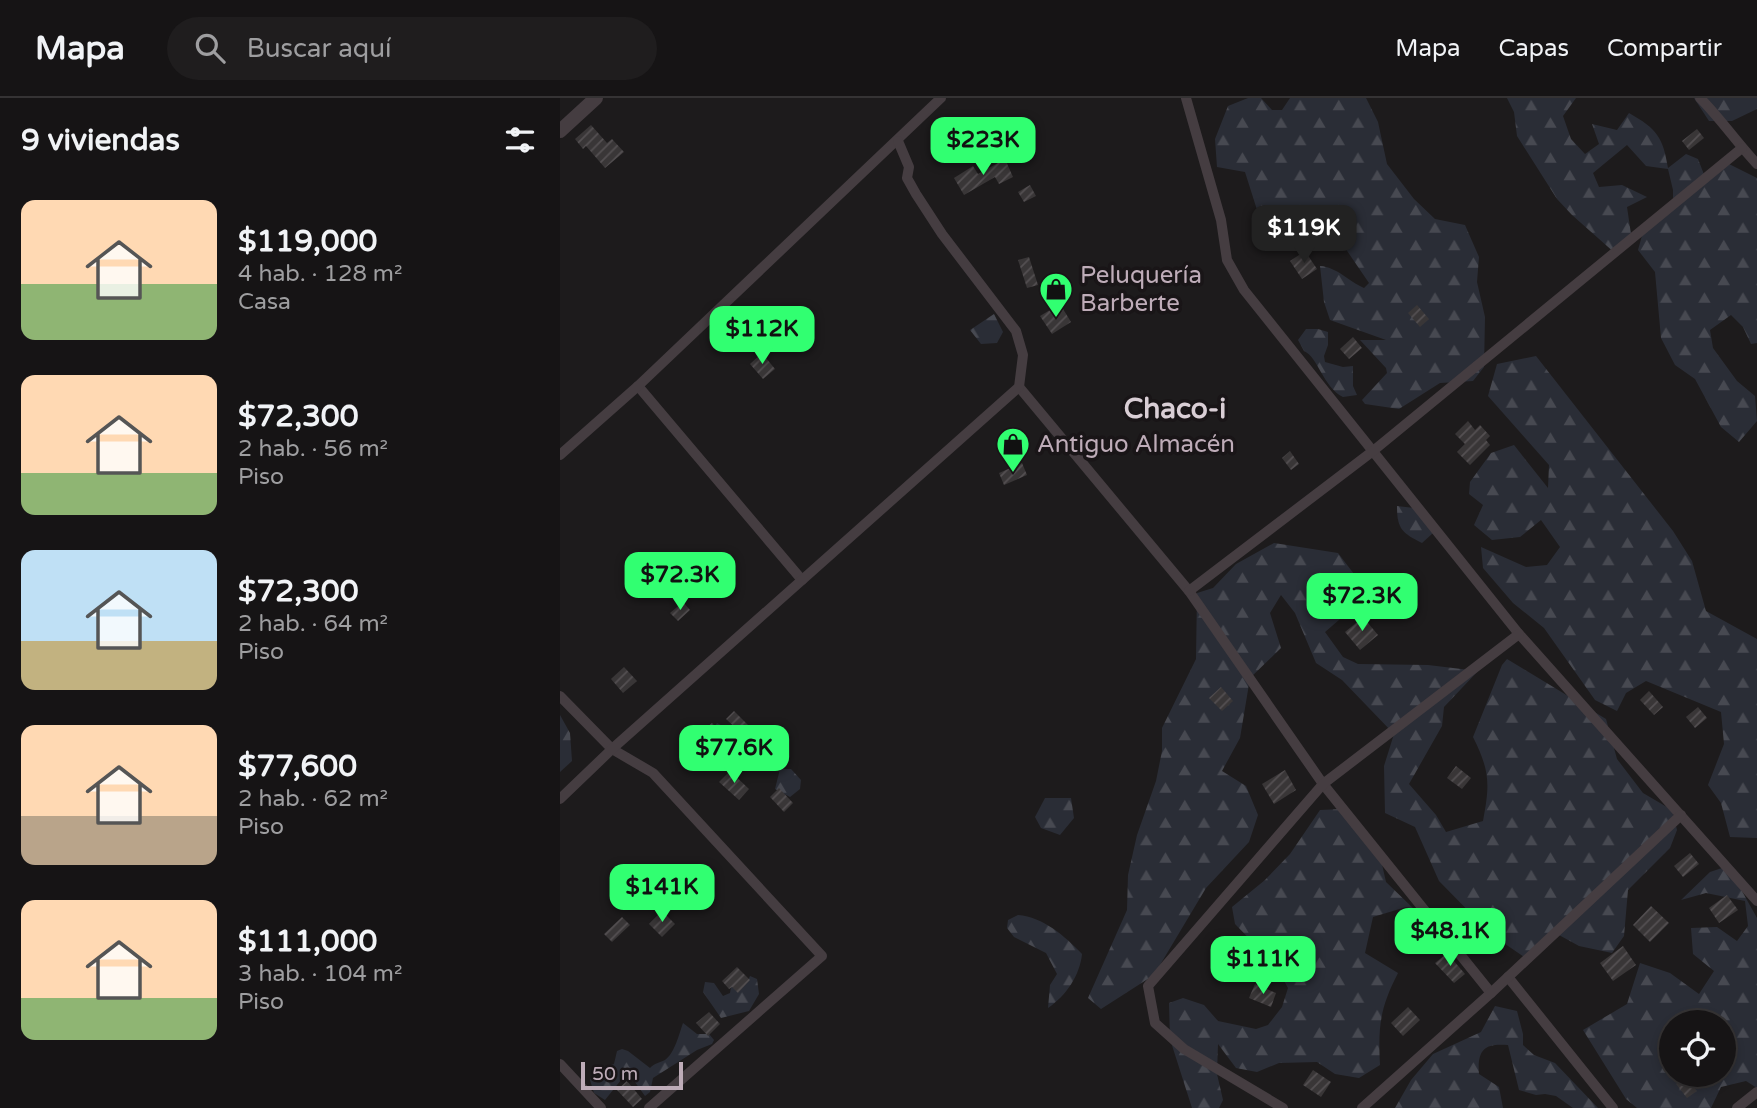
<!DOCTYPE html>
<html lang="es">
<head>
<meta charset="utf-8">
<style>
	:root { --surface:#161415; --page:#1f1d1e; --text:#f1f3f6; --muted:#9e9ea0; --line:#353334; --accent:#31ff71 }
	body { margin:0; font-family:"Varela Round",sans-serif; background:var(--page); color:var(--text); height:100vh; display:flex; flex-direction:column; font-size:26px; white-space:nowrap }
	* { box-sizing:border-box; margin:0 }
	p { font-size:23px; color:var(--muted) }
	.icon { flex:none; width:38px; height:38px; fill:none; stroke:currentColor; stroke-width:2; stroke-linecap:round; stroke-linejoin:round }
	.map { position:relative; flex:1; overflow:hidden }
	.side { display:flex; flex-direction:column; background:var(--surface); width:560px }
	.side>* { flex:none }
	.controls { position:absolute; left:1099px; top:912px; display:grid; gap:14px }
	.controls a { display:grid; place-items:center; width:77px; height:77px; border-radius:50%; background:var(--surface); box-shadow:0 4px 10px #0003,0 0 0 2px var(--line); font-size:35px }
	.scale { position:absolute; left:21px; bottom:18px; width:102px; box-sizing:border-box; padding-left:7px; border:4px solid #beacb8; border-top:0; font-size:19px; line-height:24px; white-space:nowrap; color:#beacb8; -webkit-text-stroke:5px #191517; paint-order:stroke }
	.price { position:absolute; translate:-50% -60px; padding:0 16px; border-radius:14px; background:var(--accent); color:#111; font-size:23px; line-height:46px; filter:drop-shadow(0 2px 4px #0008) }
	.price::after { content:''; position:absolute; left:50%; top:42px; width:21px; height:16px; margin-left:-10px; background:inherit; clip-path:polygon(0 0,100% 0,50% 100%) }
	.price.selected { background:#222; color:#fff }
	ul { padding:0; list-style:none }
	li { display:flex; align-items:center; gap:21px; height:175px; padding:0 21px }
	li span { display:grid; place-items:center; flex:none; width:196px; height:140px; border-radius:14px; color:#555 }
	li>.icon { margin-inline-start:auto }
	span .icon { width:84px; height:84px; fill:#fffc; stroke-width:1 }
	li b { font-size:30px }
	h2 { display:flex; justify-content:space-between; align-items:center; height:84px; padding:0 21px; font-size:30px }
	header { display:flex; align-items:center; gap:42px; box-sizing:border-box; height:98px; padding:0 35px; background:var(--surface); border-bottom:2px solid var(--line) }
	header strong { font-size:33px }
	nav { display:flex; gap:38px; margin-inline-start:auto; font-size:24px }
	.search { width:490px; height:63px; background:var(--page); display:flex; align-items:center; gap:18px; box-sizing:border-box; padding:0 24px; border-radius:38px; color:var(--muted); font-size:26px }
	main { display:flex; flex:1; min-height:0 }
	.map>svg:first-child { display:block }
	.forest { fill:url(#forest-firs); fill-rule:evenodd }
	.building { fill:url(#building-hatch) }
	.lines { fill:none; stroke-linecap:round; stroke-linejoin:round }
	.minor { stroke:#453d41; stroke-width:10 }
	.tertiary { stroke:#453d41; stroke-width:14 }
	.labels { text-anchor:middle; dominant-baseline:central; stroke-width:7; stroke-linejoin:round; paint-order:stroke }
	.poi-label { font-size:24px; fill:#beacb8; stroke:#191517; text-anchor:start }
	.quarter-label { font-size:28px; font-weight:bold; fill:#d9ced5; stroke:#191517 }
</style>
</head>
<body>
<header>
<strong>Mapa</strong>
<div class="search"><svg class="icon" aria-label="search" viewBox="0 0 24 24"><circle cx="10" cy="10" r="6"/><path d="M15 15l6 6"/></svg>Buscar aquí</div>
<nav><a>Mapa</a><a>Capas</a><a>Compartir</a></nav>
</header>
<main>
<section class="side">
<h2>9 viviendas<svg class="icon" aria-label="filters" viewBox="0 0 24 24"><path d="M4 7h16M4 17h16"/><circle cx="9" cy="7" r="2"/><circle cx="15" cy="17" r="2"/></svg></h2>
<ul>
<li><span style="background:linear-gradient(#ffd9b3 60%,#8fb573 0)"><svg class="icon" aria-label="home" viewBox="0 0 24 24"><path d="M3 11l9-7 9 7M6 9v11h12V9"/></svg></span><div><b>$119,000</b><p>4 hab. · 128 m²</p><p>Casa</p></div></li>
<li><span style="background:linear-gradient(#ffd9b3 70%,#8fb573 0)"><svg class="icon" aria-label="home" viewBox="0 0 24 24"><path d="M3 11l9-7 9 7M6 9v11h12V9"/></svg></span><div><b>$72,300</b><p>2 hab. · 56 m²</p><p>Piso</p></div></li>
<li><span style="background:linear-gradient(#bfe0f5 65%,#c2b280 0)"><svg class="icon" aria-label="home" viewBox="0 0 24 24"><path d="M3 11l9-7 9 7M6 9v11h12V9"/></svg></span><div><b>$72,300</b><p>2 hab. · 64 m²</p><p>Piso</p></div></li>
<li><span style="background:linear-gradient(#ffd9b3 65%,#b9a48a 0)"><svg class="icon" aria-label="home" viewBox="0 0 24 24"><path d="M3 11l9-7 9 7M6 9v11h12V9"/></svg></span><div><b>$77,600</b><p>2 hab. · 62 m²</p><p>Piso</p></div></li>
<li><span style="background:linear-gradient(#ffd9b3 70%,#8fb573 0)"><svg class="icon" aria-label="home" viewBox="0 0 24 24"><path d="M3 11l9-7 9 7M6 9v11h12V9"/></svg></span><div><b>$111,000</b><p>3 hab. · 104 m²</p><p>Piso</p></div></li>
</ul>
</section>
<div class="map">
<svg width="1197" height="1010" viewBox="0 0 1197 1010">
	<defs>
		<pattern id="forest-firs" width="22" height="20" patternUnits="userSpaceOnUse" patternTransform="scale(1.75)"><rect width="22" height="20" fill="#2a2d36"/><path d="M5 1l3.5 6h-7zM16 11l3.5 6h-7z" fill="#474951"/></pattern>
		<pattern id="building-hatch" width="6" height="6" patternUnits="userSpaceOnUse" patternTransform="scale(1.75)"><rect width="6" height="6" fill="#393637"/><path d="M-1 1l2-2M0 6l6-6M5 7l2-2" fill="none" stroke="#545052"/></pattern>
	</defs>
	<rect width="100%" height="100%" fill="#1d1b1c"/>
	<g class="forest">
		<path d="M688,0H701L712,12H722L730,0H806L818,24L827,66L854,101L875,121L905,127L919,159L917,184L925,219L924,269L913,283L880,285L839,311L805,306L802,302L827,275L826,270L800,242H826L770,222L764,204L760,168C777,169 788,183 804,190L809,185L766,122L749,110L738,124L719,133L698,115L685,74L657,69L655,41L668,8Z"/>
		<path d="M947,0H1016L1003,18L1011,41L1025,56L1039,46L1032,26L1057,32L1069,15C1097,31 1103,39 1108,70L1126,56L1138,61L1145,79L1167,65L1197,80V245L1191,246L1183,229L1171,217L1150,232L1153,250L1177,283L1195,298L1197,323L1179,344L1161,329L1135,281L1115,267L1101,240L1095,174L1078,152L1083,134L1113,109V92L1108,71L1086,68L1067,47L1033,75L1039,89L1062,87L1087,99L1067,109L1071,136L1056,156L1012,117L997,101L957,38L954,14Z"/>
		<polygon points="1134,0 1197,0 1197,11 1172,23 1149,23"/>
		<polygon points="434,216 443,234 437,245 421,246 410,232"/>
		<path d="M746,231H758L768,234V247L764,258L765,264L783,269L793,268V288L797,297L783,299C763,289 758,259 744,253L738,242Z"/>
		<polygon points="976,258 1113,433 1132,463 1146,513 1197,541 1197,740 1170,739 1161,705 1148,687 1164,646 1161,614 1086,583 1066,595 1057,613 1035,602 984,530 953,505 923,470 921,449 966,469 987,467 1000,449 981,422 960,439 932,442 914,427 923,407 909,396 910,384 931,355 954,347 988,390 989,367 928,298 937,266"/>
		<path d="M837,408L854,410L873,435L862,445C842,435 837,431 837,408Z"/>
		<path d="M714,445L778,455L794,476V509L765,534L783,559L798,566L868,567L918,573L884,609L882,628L849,686L876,717L886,734L923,723C930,686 930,673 913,639L942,567L947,561L1046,621L1057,661L1083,695L1112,712L1117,732L1110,750L1068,792L1064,838L1052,855L1019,848L999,837L970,863L932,837L879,783L855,729L825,715L824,668L834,636L782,582L756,565L735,515L721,497L710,515L721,550L690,580L680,640L662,673L686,688L698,717L689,744L646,790L594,877L541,911L528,900L567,812L568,777L577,737L596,683L602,653V630L636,561L637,495L653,490L676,466Z"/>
		<polygon points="0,617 10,635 12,663 0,674"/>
		<polygon points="157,625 177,636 183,647 176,664 161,657 148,641"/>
		<polygon points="220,671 231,671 241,682 240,691 230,699 215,691"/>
		<polygon points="485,700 511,700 514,720 500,737 481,730 475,719"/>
		<path d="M782,711L821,762L826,784L854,811L846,809L813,819L805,855L838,875C820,910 818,928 820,967L799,980L775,976L757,964L719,965L697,974L676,970L658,946L657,976L663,1002L659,1010H632L610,941L609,905L623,900L644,907L658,923L696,931L708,927L722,909L728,890L716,868L675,826L672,809L705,782L730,756L760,712Z"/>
		<path d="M1168,768L1197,820V990L1186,983L1161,989L1151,1010H1077L1066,1001L1023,932L1067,906L1080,865L1110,875L1139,896L1154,873L1133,856L1131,830L1157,829L1177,843L1188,828L1185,803L1146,795L1121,802L1150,774ZM1111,924H1164V976H1111Z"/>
		<path d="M458,817C483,819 505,838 522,856C520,877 506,898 488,910L490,887L497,876L486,855L454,839L447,830L448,822Z"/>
		<polygon points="190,878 197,881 199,896 189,913 161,920 143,894 145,884 154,885 163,898 170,895 171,889 179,891 187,885"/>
		<path d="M935,908L957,913L963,936V947L974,957L995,965L1038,1010H1013L996,998L985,996L976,997L959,992L948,947C925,945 917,951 919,976L939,989L943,1010H835L851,982L873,956L921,934Z"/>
		<path d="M123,925L137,936H149L154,942L152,946L137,952L93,980L90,994L85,998L72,980L65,977L45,1002L34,995L30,982L35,972L54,966L57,953L62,951L68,953L90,970C95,965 99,965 105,962C115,955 119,936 123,925Z"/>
	</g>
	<g class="building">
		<polygon points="31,27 47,45 52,41 64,54 45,70 26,48 23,51 15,41"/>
		<polygon points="1137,31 1144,40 1129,52 1122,43"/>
		<polygon points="445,61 453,79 439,86 435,79 404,97 394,80 413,68 418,76"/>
		<polygon points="470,87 476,98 464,104 458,94"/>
		<polygon points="745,153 757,171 742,181 730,163"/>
		<polygon points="469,159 478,187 467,190 458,162"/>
		<polygon points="500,206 511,224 492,236 480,218"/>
		<polygon points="857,207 869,221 860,229 848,215"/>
		<polygon points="793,239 802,250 789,261 780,251"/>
		<polygon points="202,255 215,271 203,281 190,266"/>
		<polygon points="908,323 915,332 920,327 930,338 926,342 930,347 910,367 897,354 905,346 895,336"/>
		<polygon points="730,353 739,366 731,372 722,360"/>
		<polygon points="462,365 467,377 444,387 439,375"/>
		<polygon points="123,504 130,512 118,523 110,515"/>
		<polygon points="803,519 818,537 800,552 785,534"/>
		<polygon points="64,569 77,583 63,595 51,581"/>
		<polygon points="661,589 673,603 662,613 649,600"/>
		<polygon points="1089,593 1103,609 1094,617 1080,602"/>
		<polygon points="1138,609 1147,620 1135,630 1126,619"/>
		<polygon points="174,613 188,627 181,635 166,621"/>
		<polygon points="152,625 160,634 145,646 138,637"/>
		<polygon points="136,641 153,659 142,669 126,651"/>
		<polygon points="896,668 911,680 902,691 887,680"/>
		<polygon points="725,672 736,692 714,706 702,686"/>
		<polygon points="170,673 189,691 179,702 159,684"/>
		<polygon points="219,690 233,705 224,714 210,699"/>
		<polygon points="1130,755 1139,766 1123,779 1114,768"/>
		<polygon points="1167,797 1178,812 1159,825 1149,810"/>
		<polygon points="1091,808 1109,825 1090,844 1073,827"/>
		<polygon points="102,813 115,826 102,839 89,826"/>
		<polygon points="62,819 70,827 52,844 44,836"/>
		<polygon points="1063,848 1076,867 1053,883 1040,865"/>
		<polygon points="887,855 905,876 894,885 875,865"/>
		<polygon points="177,869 190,882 178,895 172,889 169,891 162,883"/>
		<polygon points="695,886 716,895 711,909 689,900"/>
		<polygon points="848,909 860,922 843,938 831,925"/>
		<polygon points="149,914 160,926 148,938 136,925"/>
		<polygon points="753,972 771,984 761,999 743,987"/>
		<polygon points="1125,978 1137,993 1127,1000 1116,986"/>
		<polygon points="67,983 82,1001 73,1009 57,992"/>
	</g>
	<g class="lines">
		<g class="minor">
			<polyline points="626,0 661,122 667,162 684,192 959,536 1197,803"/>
			<path d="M1140,0C1161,21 1177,45 1197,66"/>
			<polyline points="78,288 242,482"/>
			<polyline points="459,289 629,493 763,686 931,895"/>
			<polyline points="0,357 78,288 381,0"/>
			<polyline points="629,493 813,353 1182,50"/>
			<polyline points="0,598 52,651 93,675 262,858 89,1010"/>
			<polyline points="0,701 52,651 459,289 463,257 456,233 382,136 356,96 347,80 349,69 338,43"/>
			<polyline points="948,879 1053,1010"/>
			<polyline points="0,966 41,1010"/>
			<polyline points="723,1010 624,951 595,925 588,888 763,686 959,536"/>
			<polyline points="802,1010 931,895 1121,717"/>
			<polyline points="1177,1010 1197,994"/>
		</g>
		<polyline class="tertiary" points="0,33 36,0"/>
	</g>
	<defs>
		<symbol id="shop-pin" viewBox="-11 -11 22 30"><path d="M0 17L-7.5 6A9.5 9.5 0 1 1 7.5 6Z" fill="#31ff71" stroke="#191517"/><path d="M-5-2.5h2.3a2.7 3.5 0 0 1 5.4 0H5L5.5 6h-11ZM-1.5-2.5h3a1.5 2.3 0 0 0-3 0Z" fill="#111"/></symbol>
	</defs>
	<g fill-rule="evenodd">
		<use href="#shop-pin" x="477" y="172" width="38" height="52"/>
		<use href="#shop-pin" x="434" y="327" width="38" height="52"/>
	</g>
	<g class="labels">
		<g class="poi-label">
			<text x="520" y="177">Peluquería<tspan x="520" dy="28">Barberte</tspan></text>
			<text x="477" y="346">Antiguo Almacén</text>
		</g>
		<g class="quarter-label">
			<text x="615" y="311">Chaco-i</text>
		</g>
	</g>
</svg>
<div class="controls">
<a><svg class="icon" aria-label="locate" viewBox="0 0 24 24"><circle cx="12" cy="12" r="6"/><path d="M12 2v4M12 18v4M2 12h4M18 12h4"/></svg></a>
</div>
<div class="scale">50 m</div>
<b class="price" style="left:423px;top:79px">$223K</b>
<b class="price selected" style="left:744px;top:167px">$119K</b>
<b class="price" style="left:202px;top:268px">$112K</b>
<b class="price" style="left:120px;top:514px">$72.3K</b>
<b class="price" style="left:802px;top:535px">$72.3K</b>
<b class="price" style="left:174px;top:687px">$77.6K</b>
<b class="price" style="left:102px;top:826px">$141K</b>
<b class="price" style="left:890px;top:870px">$48.1K</b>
<b class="price" style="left:703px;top:898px">$111K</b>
</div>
</main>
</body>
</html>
